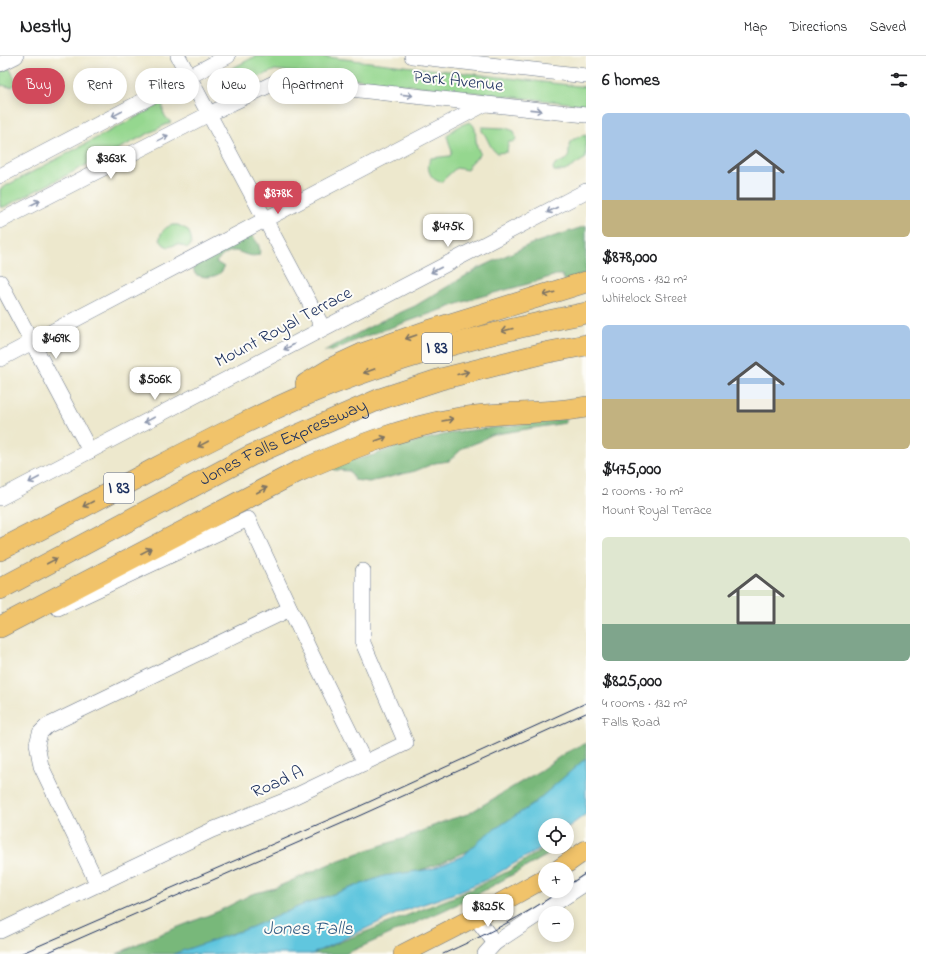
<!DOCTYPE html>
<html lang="en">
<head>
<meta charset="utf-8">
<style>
	:root { --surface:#fff; --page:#f6f6f6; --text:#202124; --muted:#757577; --line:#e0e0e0; --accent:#d1495b }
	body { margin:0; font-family:"Indie Flower",sans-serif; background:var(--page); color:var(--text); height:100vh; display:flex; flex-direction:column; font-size:15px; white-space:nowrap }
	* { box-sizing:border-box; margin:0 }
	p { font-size:13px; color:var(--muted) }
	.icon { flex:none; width:22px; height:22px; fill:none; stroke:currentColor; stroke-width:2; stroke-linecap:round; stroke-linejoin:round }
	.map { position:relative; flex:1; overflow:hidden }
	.side { display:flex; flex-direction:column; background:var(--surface); width:340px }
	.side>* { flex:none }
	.banner { position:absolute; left:12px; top:12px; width:380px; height:36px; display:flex; gap:8px }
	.buttons { position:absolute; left:538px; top:762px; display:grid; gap:8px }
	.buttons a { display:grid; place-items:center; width:36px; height:36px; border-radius:50%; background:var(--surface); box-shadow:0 2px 10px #0003; font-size:20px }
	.price { position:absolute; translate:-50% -34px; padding:0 9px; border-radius:8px; background:#fff; color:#222; font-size:13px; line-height:26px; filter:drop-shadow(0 1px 2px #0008) }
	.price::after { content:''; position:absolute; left:50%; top:24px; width:12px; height:9px; margin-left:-6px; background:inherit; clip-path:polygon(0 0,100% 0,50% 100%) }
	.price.current { background:var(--accent); color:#fff }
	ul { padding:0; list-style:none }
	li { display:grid; align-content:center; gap:8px; height:212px; padding:0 16px }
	li span { display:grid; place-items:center; height:124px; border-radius:6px; color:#555 }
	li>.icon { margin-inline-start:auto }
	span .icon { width:72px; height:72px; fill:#fffc; stroke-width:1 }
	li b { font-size:17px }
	h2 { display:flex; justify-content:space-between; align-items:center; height:48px; padding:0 16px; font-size:17px }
	.pill { padding:0 14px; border-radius:18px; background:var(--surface); box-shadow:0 2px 10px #0003; font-size:14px; line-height:36px }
	.pill.current { background:var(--accent); color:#fff }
	header { display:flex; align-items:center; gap:24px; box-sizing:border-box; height:56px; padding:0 20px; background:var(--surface); border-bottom:1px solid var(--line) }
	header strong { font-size:19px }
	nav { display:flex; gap:22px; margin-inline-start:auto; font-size:14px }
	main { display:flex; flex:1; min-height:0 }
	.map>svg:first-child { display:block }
	.green { fill:#95d78f; stroke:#588376 }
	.forest { fill:#78b87a; stroke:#4a746c }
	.water { fill:#60c6de; stroke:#3e7a9e }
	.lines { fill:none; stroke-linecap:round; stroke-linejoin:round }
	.minor-casing { stroke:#647085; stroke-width:16 }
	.major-casing { stroke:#647085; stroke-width:20 }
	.highway-casing { stroke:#647085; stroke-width:22 }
	.minor { stroke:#fff; stroke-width:15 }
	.major { stroke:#f1c36a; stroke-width:19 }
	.highway { stroke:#f1c36a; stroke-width:21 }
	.tram { stroke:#1b2f5e; stroke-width:1 }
	.oneway { stroke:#8d97ae }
	.oneway2 { stroke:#7b7263 }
	.labels { text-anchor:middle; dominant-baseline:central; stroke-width:4; stroke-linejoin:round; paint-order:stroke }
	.shield { fill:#fdfcf7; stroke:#5f6c8c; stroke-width:1 }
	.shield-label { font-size:17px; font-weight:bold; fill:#1b2f5e }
	.street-label { font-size:18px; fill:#1b2f5e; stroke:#fdfcf7 }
	.water-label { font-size:19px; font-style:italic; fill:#305c84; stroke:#fdfcf7 }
</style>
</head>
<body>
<header>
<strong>Nestly</strong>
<nav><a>Map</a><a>Directions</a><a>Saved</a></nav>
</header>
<main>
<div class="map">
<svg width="586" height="898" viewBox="0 0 586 898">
	<rect width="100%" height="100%" fill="#fdfcf7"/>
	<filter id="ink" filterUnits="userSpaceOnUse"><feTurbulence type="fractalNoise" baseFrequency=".025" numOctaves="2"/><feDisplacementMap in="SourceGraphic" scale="8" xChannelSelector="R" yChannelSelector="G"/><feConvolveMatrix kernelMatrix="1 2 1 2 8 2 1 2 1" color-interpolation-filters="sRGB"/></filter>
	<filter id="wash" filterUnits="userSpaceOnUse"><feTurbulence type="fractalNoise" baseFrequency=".012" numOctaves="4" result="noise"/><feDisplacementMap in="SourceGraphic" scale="16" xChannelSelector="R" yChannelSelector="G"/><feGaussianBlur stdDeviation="0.9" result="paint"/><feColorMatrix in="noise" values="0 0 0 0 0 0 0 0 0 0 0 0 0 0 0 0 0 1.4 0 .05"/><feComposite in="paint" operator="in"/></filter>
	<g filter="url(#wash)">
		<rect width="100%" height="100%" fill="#ede8cd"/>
		<g class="green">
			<polygon points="256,0 318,0 586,31 586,49 275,14 236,31 229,31 224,20 229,14"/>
			<polygon points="0,9 5,12 10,13 16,25 16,29 10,31 1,29 0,31"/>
			<path d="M163,47C162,56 164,61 171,66L4,151H0V133Z"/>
			<path d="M470,66C477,71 475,77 476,84C476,89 478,93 480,97C476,104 470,106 467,114L456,112L441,126C430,124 425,111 431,102L450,100L452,96L447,80C452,74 462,68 470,66Z"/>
			<path d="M482,71L506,72L514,75L516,82C515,86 513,86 509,86L508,89L507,96L497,97C489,92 488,81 482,75Z"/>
			<path d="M586,79V102L565,115H554L553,112L555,108C577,101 564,98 572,84L581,80Z"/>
			<path d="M173,169H178L188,174C191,181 194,187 188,192C177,189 181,186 169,191L164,189L160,184C159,177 166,170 173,169Z"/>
		</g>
		<g class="forest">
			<polygon points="586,170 586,217 565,225 562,219 556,219 528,228 475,242 358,283 335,294 324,295 381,265 415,250 477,213 531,188"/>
			<path d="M251,179C256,184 262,191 259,199C240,204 238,183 216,206L224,211C221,222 204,223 195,218L193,211L195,207Z"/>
			<polygon points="565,363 567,365 565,367 490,379 481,385 463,392 449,405 435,407 415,415 378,424 369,426 354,424 350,415 334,414 332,412 340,407 374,399 397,390 456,376"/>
			<polygon points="586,687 586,713 497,782 441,807 381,828 200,898 117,898 148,883 219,855 252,838 275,832 334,806 376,791 405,782 445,765 468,758 541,714 565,697"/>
			<polygon points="545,791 560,791 553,796 467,844 345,898 310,898 461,838 509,815"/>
		</g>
		<polygon class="water" points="586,702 586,758 567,772 567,769 545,769 545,789 534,796 488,823 450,839 403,855 312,898 173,898 252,871 300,850 384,820 431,813 463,800 487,778 532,749"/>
	</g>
	<g filter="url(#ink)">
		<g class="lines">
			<defs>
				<g id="minor">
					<polyline points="178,0 323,272"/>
					<polyline points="412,0 586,20"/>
					<polyline points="0,8 16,0"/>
					<polyline points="0,120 228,0"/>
					<polyline points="0,165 209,58 278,25 586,59"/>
					<polyline points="0,226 90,395"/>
					<polyline points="0,303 485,48"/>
					<polyline points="0,442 586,135"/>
					<polyline points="58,552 248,463 309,593 365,707"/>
					<polyline points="98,829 41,710 37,688 40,677 47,670 290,553"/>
					<polyline points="475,861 495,887 586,827"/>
					<polyline points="0,875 212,774 289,743 406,687 363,587 363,515"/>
					<polyline points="485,898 495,887"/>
				</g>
				<g id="major">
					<polyline points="559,813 586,794"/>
					<polyline points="403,898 475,861 545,822"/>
				</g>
				<g id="highway">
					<polyline points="306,328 336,310 362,298 428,275 586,226"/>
					<path d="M0,494C53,467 106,439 158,411C208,385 258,359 310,337C400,300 491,276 586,257"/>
					<path id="s1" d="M0,533L250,400L380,343L441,323L544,297L586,289"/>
					<path d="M0,571L295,417C347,394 402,371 459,362C501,355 544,359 586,351"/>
				</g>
			</defs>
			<use href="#minor" class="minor-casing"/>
			<use href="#major" class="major-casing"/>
			<use href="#highway" class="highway-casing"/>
			<use href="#minor" class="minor"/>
			<use href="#major" class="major"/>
			<use href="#highway" class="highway"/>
			<g class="tram">
				<polyline points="567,830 586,817"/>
				<polyline points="20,898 358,751 586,647"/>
				<polyline points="44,898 361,759 586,657"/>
				<path d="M443,898C483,880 524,860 560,835"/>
			</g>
		</g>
		<defs><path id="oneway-shaft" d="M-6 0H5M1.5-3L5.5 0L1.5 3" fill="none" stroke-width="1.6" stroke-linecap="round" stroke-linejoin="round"/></defs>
		<g class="oneway">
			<use href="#oneway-shaft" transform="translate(407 39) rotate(6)"/>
			<use href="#oneway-shaft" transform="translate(536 54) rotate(6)"/>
			<use href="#oneway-shaft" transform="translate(117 58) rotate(152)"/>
			<use href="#oneway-shaft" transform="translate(163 82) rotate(-27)"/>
			<use href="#oneway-shaft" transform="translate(35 147) rotate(-27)"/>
			<use href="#oneway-shaft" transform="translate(552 154) rotate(153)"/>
			<use href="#oneway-shaft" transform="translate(436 214) rotate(153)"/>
			<use href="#oneway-shaft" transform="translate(289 291) rotate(152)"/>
			<use href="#oneway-shaft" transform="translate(149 364) rotate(152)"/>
			<use href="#oneway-shaft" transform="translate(34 424) rotate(152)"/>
		</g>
		<g class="oneway2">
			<use href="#oneway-shaft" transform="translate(549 238) rotate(163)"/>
			<use href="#oneway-shaft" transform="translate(507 274) rotate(166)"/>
			<use href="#oneway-shaft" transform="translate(411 281) rotate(161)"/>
			<use href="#oneway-shaft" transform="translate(369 315) rotate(160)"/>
			<use href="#oneway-shaft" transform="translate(463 317) rotate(-14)"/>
			<use href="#oneway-shaft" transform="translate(448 364) rotate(-10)"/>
			<use href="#oneway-shaft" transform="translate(381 383) rotate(-20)"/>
			<use href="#oneway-shaft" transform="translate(203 388) rotate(152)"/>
			<use href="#oneway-shaft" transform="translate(262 434) rotate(-28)"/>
			<use href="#oneway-shaft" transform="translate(88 448) rotate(152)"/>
			<use href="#oneway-shaft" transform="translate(146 495) rotate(-28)"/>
			<use href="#oneway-shaft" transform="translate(52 505) rotate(-28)"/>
		</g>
	</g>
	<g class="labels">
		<g class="shield">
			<rect x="422" y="277" width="30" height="30" rx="3"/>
			<rect x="104" y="417" width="30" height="30" rx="3"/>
		</g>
		<g class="shield-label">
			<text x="437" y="292">I 83</text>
			<text x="119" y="432">I 83</text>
		</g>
		<g class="street-label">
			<text transform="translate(458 26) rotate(6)">Park Avenue</text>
			<text transform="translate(284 272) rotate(-28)">Mount Royal Terrace</text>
			<text stroke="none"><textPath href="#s1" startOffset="319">Jones Falls Expressway</textPath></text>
			<text transform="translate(278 727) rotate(-24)">Road A</text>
		</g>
		<g class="water-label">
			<text x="308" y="873">Jones Falls</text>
		</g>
	</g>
</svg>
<div class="buttons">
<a><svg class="icon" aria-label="locate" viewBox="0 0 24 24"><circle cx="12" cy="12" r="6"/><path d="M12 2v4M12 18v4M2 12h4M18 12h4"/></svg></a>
<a>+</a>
<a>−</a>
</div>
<b class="price" style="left:111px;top:124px">$363K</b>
<b class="price current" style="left:278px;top:159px">$878K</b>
<b class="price" style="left:448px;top:192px">$475K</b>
<b class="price" style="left:56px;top:304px">$469K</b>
<b class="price" style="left:155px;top:345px">$506K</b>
<b class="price" style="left:488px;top:872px">$825K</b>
<div class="banner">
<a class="pill current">Buy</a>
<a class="pill">Rent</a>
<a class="pill">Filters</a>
<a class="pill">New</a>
<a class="pill">Apartment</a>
</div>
</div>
<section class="side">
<h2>6 homes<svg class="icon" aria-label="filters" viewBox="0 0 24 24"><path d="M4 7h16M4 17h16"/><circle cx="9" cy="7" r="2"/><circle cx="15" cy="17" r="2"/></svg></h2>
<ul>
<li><span style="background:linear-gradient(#a9c7e8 70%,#c2b280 0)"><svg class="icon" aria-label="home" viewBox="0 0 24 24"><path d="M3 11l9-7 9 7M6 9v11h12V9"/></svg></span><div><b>$878,000</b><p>4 rooms · 132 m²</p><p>Whitelock Street</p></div></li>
<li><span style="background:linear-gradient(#a9c7e8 60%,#c2b280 0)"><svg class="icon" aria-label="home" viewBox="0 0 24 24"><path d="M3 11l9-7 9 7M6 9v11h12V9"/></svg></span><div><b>$475,000</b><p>2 rooms · 70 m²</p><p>Mount Royal Terrace</p></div></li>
<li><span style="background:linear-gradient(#dfe7d0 70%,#7fa58c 0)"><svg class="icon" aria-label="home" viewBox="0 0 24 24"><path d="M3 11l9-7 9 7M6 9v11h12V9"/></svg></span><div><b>$825,000</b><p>4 rooms · 132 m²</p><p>Falls Road</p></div></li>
</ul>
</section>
</main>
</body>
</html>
